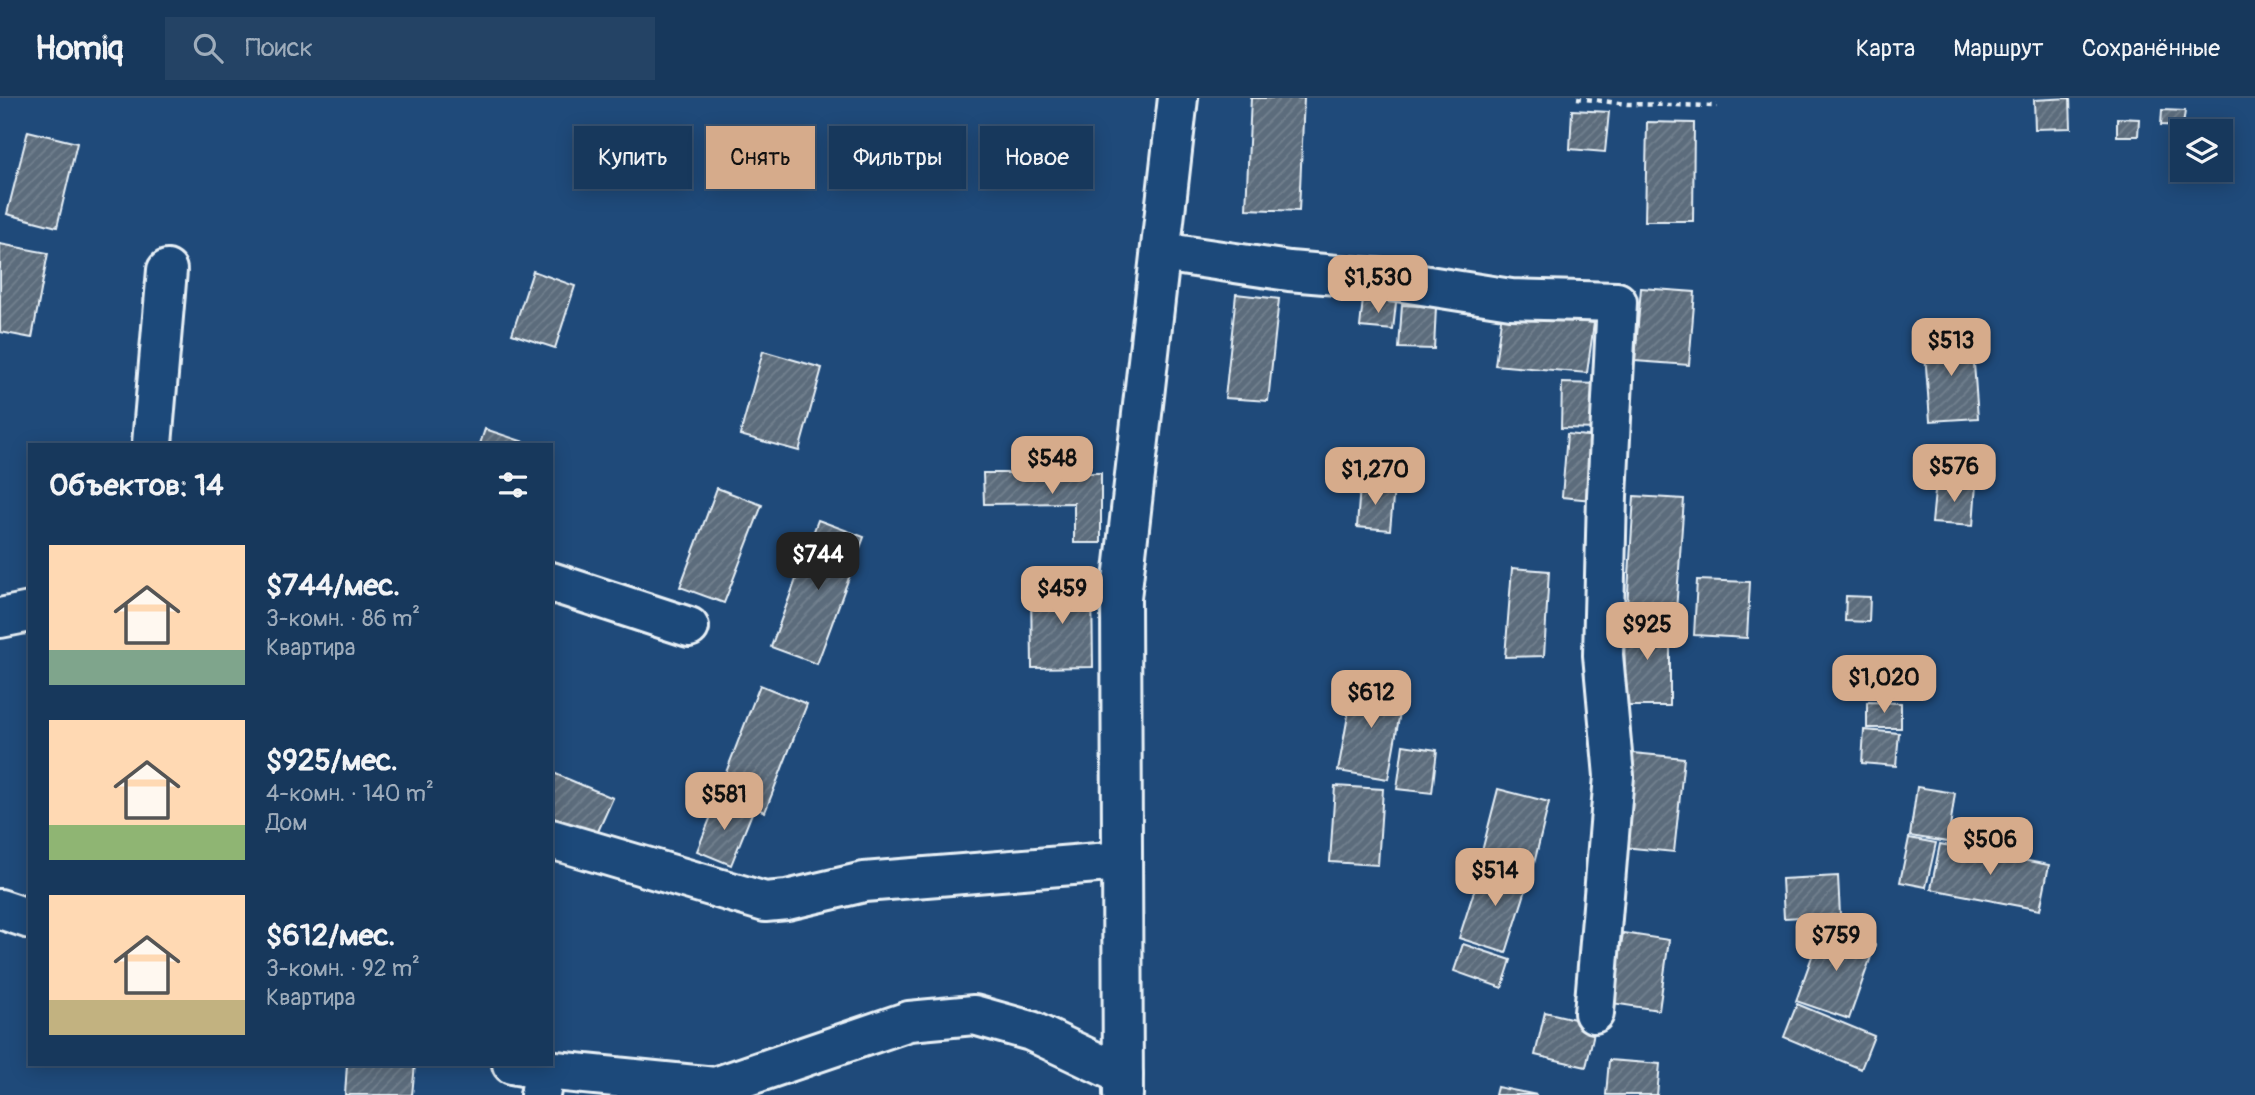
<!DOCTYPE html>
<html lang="ru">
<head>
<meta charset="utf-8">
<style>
	:root { --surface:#17385c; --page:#244365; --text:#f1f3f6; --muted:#9eacbb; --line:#365272; --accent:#d6ab8b }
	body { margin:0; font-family:Pangolin,sans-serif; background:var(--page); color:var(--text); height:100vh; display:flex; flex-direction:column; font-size:26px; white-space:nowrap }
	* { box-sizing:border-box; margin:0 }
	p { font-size:23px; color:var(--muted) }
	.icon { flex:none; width:38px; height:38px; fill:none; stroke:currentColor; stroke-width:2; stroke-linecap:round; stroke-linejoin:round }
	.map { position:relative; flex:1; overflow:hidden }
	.panel { position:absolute; left:28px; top:345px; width:525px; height:623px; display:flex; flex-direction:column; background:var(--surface); border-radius:0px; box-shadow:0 4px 18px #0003,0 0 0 2px var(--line) }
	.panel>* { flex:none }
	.hud { position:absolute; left:574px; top:28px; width:665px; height:63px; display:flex; gap:14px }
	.tools { position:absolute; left:2170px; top:21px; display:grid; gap:14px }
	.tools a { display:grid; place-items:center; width:63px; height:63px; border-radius:0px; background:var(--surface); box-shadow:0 4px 18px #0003,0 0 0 2px var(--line); font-size:35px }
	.price { position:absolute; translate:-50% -60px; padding:0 16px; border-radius:14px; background:var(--accent); color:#111; font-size:23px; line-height:46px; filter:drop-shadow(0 2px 4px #0008) }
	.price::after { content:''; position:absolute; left:50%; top:42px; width:21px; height:16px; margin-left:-10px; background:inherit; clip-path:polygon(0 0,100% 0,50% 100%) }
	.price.current { background:#222; color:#fff }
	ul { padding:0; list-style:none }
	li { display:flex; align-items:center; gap:21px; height:175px; padding:0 21px }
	li span { display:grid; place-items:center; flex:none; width:196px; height:140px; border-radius:0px; color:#555 }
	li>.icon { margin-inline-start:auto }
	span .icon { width:84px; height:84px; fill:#fffc; stroke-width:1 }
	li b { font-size:30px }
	h2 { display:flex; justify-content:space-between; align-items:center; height:84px; padding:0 21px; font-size:30px }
	.pill { padding:0 24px; border-radius:0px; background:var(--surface); box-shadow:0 4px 18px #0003,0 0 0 2px var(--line); font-size:24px; line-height:63px }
	.pill.current { background:var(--accent); color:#111 }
	header { display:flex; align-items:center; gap:42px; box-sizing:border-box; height:98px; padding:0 35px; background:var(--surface); border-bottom:2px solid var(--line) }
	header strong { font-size:33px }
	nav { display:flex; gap:38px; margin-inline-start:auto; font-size:24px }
	.search { width:490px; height:63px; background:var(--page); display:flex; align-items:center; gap:18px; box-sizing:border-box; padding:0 24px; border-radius:0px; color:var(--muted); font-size:26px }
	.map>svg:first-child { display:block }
	.building { fill:url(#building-hatch); stroke:#e8f1f8; stroke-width:2 }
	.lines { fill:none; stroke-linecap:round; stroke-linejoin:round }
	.street-casing { stroke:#e8f1f8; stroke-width:44 }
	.secondary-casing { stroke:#e8f1f8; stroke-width:44 }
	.path { stroke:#e8f1f8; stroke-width:4.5; stroke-dasharray:5 5; stroke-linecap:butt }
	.street { stroke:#1f4a7a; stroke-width:38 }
	.secondary { stroke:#1f4a7a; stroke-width:38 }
</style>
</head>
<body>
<header>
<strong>Homiq</strong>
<div class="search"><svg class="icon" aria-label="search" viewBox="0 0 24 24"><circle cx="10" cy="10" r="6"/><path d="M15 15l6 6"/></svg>Поиск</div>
<nav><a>Карта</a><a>Маршрут</a><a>Сохранённые</a></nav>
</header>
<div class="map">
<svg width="2255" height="997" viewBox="0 0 2255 997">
	<defs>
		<pattern id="building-hatch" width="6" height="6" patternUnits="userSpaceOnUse" patternTransform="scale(1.75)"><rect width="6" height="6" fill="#5c6c7c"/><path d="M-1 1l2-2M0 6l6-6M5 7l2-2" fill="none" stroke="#73818f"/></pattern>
	</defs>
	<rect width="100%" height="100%" fill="#1f4a7a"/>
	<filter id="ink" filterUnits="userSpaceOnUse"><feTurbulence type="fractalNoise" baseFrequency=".0143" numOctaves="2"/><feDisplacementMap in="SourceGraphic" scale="14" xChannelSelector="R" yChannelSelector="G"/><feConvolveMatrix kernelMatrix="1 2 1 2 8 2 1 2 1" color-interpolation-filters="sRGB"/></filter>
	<g filter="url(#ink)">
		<g class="building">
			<polygon points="1251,0 1304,0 1299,113 1246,111"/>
			<polygon points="2070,0 2071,30 2035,31 2034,2"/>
			<polygon points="1572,12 1609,14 1605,54 1570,51"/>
			<polygon points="2162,12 2185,13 2183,28 2161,27"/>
			<polygon points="2117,20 2139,21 2138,38 2117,38"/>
			<polygon points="1647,24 1694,25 1693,123 1645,123"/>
			<polygon points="28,33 77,45 57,129 7,116"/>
			<polygon points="0,146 48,155 32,240 0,234"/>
			<polygon points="533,173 575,188 555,250 512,236"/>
			<polygon points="1641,190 1695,194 1689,267 1635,263"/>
			<polygon points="1236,196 1279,201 1268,303 1225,300"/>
			<polygon points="1363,201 1396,205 1393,232 1360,229"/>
			<polygon points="1402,207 1436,209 1434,251 1399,250"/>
			<polygon points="1502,214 1594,225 1587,275 1495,267"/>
			<polygon points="1972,238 1978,320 1930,323 1924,241"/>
			<polygon points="763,253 822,270 799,353 740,337"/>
			<polygon points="1562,285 1602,286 1600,331 1561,330"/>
			<polygon points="485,331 530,346 480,346"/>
			<polygon points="1567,336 1597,339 1592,402 1562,399"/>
			<polygon points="983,375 1101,375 1101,445 1074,445 1074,405 984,406"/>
			<polygon points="1936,383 1976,386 1973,428 1932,425"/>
			<polygon points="1360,387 1394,390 1390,432 1357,429"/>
			<polygon points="717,390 762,407 724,505 680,489"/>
			<polygon points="1634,398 1684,401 1676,513 1627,510"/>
			<polygon points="818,422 864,439 817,566 771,549"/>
			<polygon points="1512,470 1549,473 1544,558 1505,559"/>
			<polygon points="1697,482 1750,484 1747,540 1694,537"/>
			<polygon points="1092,487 1093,569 1032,570 1031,488"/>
			<polygon points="1846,498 1870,499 1869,524 1845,523"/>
			<polygon points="1624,520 1670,520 1670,608 1625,608"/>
			<polygon points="1354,584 1404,592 1388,681 1338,673"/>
			<polygon points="760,587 807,606 765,714 718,695"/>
			<polygon points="1867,604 1901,605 1901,630 1867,630"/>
			<polygon points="1864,632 1899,635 1896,668 1862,665"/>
			<polygon points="1403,647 1437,652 1432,695 1397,691"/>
			<polygon points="1633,655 1684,660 1674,754 1623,749"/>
			<polygon points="551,674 613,700 596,738 551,719"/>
			<polygon points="1335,688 1383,691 1378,767 1330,764"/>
			<polygon points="1917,689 1955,695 1948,744 1910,738"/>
			<polygon points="1498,691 1549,704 1532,774 1480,761"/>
			<polygon points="718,701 752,715 731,767 697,753"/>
			<polygon points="1909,740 1936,745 1926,789 1900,784"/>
			<polygon points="1940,746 2049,767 2040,812 1931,791"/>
			<polygon points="1483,765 1530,779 1506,855 1459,840"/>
			<polygon points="1838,778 1840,817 1784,820 1782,781"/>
			<polygon points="1823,828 1875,847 1849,921 1796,903"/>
			<polygon points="1623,835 1669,842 1659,912 1612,905"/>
			<polygon points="1463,846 1511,862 1502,890 1454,873"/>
			<polygon points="1797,906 1874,938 1861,971 1784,939"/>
			<polygon points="1545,914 1596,926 1586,969 1535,957"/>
			<polygon points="1609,962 1660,966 1657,997 1606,997"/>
			<polygon points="347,966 415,966 412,997 345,997"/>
			<polygon points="1497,989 1537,997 1495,997"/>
		</g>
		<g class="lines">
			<defs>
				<g id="street">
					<polyline points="1161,154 1289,173 1384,181 1511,201 1617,204 1607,398 1603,557 1614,678 1594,915"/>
					<polyline points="152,346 167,172"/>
					<polyline points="551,484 689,529"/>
					<polyline points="0,520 30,514"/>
					<polyline points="551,741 765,804 787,802 864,784 1122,763"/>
					<polyline points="0,811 30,821"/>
					<polyline points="512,966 545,972"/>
					<polyline points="540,997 545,972 715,989 909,923 974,917 1031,933 1123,977"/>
				</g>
				<polyline id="secondary" points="1123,997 1121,500 1178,0"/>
			</defs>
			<use href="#street" class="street-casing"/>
			<use href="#secondary" class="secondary-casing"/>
			<polyline class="path" points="1577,0 1627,6 1717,8"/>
			<use href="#street" class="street"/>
			<use href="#secondary" class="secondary"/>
		</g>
	</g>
</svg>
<div class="tools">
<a><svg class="icon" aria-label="layers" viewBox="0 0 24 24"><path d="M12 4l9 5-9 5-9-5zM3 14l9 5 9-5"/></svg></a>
</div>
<b class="price" style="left:1378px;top:217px">$1,530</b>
<b class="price" style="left:1951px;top:280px">$513</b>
<b class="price" style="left:1052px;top:398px">$548</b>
<b class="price" style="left:1954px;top:406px">$576</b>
<b class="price" style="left:1375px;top:409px">$1,270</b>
<b class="price current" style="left:818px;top:494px">$744</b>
<b class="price" style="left:1062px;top:528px">$459</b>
<b class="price" style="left:1647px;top:564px">$925</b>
<b class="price" style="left:1884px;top:617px">$1,020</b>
<b class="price" style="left:1371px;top:632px">$612</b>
<b class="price" style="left:724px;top:734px">$581</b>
<b class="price" style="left:1990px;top:779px">$506</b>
<b class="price" style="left:1495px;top:810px">$514</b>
<b class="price" style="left:1836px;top:875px">$759</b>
<div class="hud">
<a class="pill">Купить</a>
<a class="pill current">Снять</a>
<a class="pill">Фильтры</a>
<a class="pill">Новое</a>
</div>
<section class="panel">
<h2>Объектов: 14<svg class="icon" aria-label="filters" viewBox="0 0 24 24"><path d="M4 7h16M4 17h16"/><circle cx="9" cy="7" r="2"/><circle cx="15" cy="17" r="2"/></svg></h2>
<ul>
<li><span style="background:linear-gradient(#ffd9b3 75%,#7fa58c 0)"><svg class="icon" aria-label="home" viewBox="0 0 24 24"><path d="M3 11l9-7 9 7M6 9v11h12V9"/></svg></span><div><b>$744/мес.</b><p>3-комн. · 86 m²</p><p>Квартира</p></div></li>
<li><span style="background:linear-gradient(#ffd9b3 75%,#8fb573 0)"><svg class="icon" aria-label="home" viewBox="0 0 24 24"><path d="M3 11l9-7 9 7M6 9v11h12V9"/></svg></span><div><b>$925/мес.</b><p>4-комн. · 140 m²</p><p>Дом</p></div></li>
<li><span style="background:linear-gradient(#ffd9b3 75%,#c2b280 0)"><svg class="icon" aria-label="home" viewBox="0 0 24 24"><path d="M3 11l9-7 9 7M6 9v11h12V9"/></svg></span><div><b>$612/мес.</b><p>3-комн. · 92 m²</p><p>Квартира</p></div></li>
</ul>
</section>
</div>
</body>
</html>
